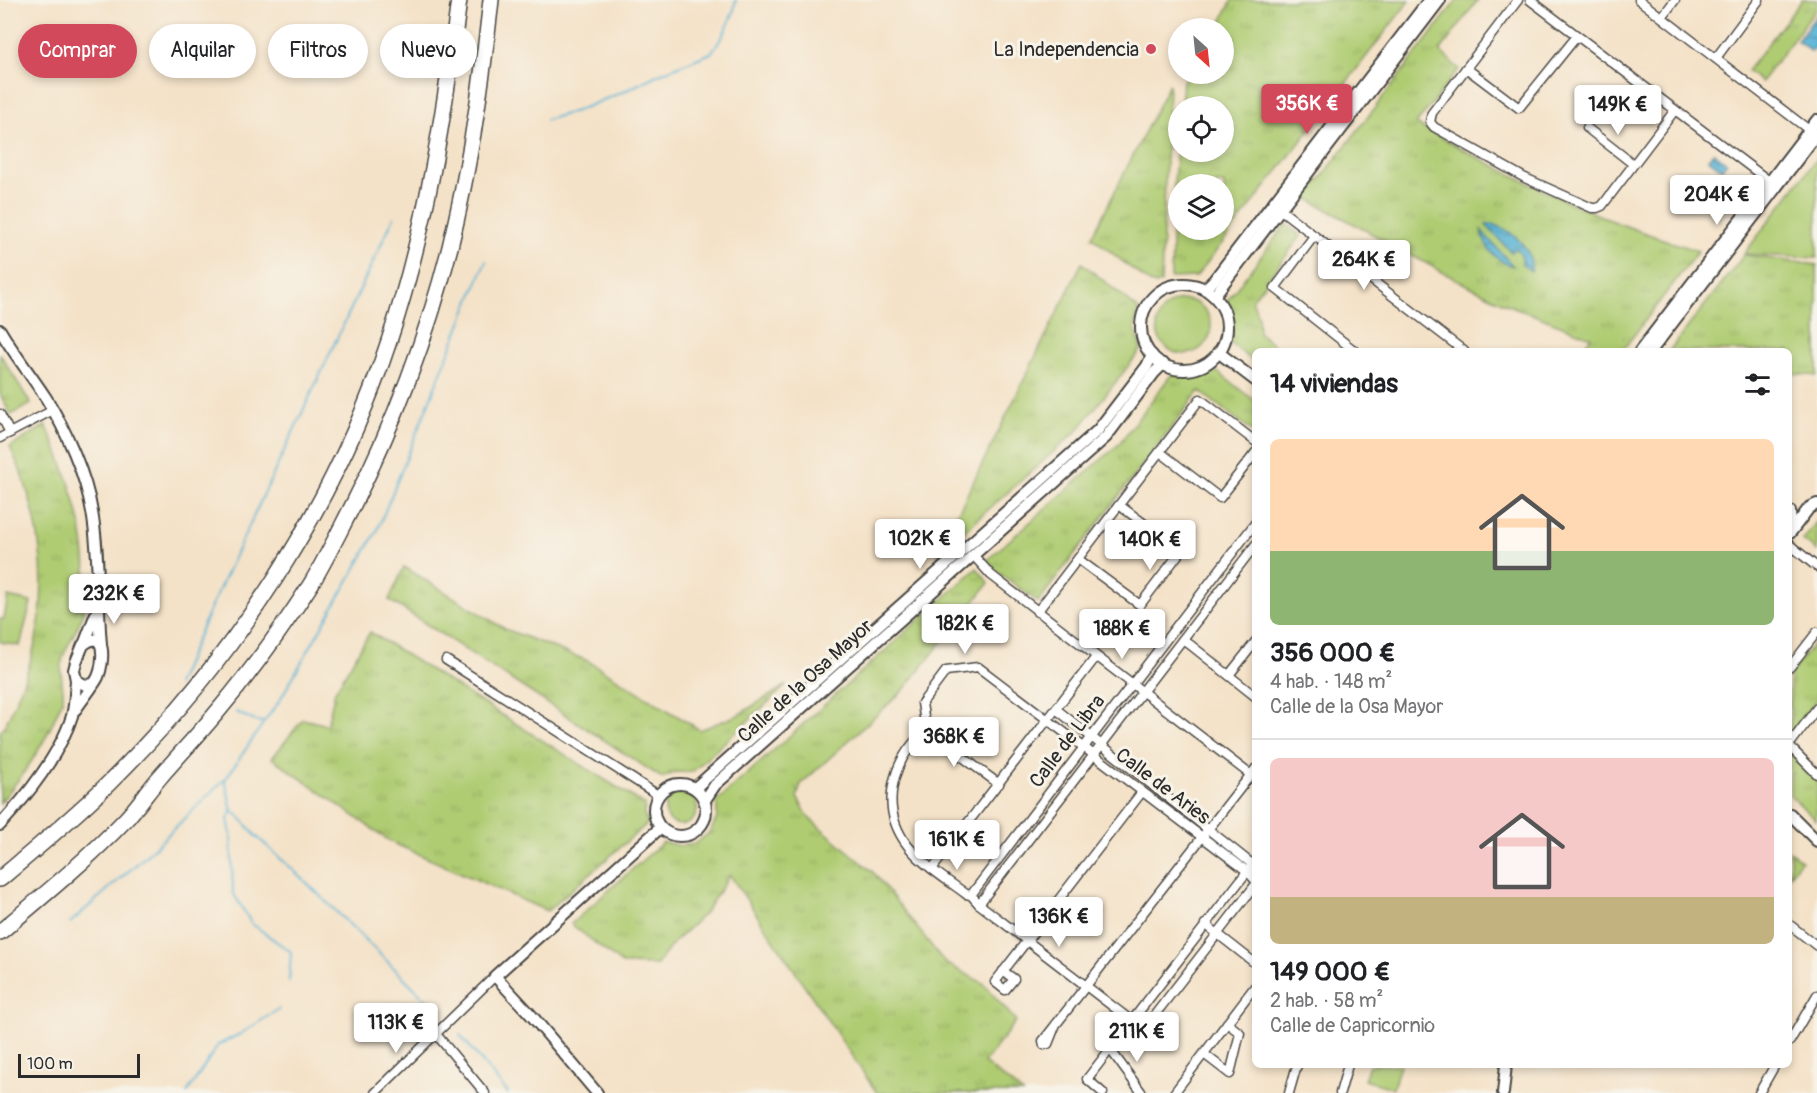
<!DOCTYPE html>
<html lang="es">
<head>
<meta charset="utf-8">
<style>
	:root { --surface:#fff; --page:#f2f2f2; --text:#202124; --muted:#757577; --line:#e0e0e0; --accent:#d1495b }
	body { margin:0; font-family:Pangolin,sans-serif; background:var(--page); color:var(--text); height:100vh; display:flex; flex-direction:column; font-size:22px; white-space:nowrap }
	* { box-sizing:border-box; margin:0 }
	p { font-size:20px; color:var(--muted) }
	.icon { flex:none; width:33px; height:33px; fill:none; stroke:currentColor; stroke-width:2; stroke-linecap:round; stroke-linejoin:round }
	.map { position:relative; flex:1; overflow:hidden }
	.details { position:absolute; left:1252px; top:348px; width:540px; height:720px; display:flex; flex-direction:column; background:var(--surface); border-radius:9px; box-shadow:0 3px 9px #0003 }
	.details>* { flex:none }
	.top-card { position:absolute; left:18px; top:24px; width:570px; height:54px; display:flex; gap:12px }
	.needle { width:39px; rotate:153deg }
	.tools { position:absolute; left:1168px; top:18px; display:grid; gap:12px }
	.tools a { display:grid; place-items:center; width:66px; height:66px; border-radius:50%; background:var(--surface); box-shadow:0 3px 9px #0003; font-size:30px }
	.scale { position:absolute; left:18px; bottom:15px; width:122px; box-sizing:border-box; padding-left:6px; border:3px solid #2b2b2b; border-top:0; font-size:16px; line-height:21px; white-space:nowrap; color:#2b2b2b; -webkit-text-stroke:4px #f7f3e8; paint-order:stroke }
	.price { position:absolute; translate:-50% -51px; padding:0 14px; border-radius:6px; background:#fff; color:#222; font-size:20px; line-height:39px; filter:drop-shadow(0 2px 3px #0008) }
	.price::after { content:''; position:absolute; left:50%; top:36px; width:18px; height:14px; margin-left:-9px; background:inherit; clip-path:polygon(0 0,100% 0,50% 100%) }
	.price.selected { background:var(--accent); color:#fff }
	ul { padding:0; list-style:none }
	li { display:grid; align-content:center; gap:12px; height:318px; padding:0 18px }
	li+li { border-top:2px solid var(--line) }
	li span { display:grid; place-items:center; height:186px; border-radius:9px; color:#555 }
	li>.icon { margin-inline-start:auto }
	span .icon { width:108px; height:108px; fill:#fffc; stroke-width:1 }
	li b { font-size:26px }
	h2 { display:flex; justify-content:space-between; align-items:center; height:72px; padding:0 18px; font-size:26px }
	.pill { padding:0 21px; border-radius:27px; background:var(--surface); box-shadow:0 3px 9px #0003; font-size:21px; line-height:54px }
	.pill.selected { background:var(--accent); color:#fff }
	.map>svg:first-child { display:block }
	.green { fill:#afcc72; stroke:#6d7c4e; stroke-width:1.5 }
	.park { fill:url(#park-tufts); stroke:#6d7c4e; stroke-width:1.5; fill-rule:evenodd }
	.water { fill:url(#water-waves); stroke:#406e80; stroke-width:1.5 }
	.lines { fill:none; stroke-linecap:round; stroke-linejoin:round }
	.stream { stroke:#56b2d4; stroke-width:2 }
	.minor-casing { stroke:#494643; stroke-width:11 }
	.tertiary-casing { stroke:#494643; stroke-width:14 }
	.motorway-casing { stroke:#494643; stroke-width:18 }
	.minor { stroke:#fff; stroke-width:8 }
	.tertiary { stroke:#fff; stroke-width:10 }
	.motorway { stroke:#fff; stroke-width:15 }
	.poi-dot { fill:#d1495b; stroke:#f7f3e8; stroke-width:2 }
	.labels { text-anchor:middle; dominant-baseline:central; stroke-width:6; stroke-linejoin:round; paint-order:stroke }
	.poi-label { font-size:20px; fill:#2b2b2b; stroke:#f7f3e8; text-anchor:end }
	.street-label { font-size:20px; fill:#2b2b2b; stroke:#f7f3e8 }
</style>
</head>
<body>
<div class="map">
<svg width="1817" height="1093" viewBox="0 0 1817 1093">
	<defs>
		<pattern id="park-tufts" width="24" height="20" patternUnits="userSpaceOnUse" patternTransform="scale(1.5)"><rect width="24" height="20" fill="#afcc72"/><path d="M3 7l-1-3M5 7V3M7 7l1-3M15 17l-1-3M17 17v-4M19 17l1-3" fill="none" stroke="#97af63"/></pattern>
		<pattern id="water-waves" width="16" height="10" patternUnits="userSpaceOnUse" patternTransform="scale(1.5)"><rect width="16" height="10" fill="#56b2d4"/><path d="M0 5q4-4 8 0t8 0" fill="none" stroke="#4791ac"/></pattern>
	</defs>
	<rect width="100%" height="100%" fill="#f7f3e8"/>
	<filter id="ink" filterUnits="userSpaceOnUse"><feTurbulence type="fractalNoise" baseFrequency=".0167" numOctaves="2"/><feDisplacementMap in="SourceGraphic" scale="12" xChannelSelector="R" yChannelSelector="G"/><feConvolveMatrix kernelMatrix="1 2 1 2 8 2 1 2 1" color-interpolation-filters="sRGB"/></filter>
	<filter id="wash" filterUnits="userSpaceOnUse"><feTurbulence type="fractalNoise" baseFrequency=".008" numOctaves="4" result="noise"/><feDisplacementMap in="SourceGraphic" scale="24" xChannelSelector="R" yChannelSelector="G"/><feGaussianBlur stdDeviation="1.35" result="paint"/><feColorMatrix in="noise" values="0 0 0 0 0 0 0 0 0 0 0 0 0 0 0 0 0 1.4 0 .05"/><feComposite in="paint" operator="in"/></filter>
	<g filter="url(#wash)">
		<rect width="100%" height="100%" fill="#f4e2c8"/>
		<g class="green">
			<polygon points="1817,158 1817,258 1744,254"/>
			<circle cx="1184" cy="327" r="27"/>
			<polygon points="1817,521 1817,551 1803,540"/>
			<polygon points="8,597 31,602 20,646 0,642 0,619 4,619"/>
			<circle cx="681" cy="809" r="16"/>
			<polygon points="1790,851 1801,860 1790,875"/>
			<polygon points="1369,1065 1400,1065 1393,1088 1364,1080"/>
		</g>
		<g class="park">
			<path d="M1232,0H1410L1196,277L1171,278L1174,180L1179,129V152H1224V106H1181L1183,81L1188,74H1224V28H1218ZM1179,184H1224V230H1179Z"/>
			<path d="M1457,0H1478L1440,51L1459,69L1416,124C1474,156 1533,187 1594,213C1627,228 1663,239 1698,251L1622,351H1581L1591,337L1506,304L1459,281L1306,198Z"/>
			<polygon points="1802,0 1817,0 1817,8 1761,82 1747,71"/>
			<polygon points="1169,84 1161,283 1156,285 1150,283 1092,237"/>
			<path d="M1286,224L1301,236L1252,300L1258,316L1259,333L1281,351H1256L1255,363L1230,343C1234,328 1234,316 1226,302Z"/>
			<polygon points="1744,255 1817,265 1817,376 1790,373 1790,351 1669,351"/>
			<polygon points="1082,263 1138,309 1135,329 1141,350 1077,431 937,555"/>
			<polygon points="0,354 31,404 11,415 0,394"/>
			<path d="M1211,367L1255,401V433L1199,391L1038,602L997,571L987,560L1118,445L1171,375C1186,375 1198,375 1211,367Z"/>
			<path d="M46,425C72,482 94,547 83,611C80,629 66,643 62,661C59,673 64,686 63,698C62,703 58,709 56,715C43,748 22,776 0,803V732L6,724C15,702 25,681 31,659C52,589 41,511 10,447Z"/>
			<polygon points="404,567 505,629 588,661 700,730 738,715 787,685 692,772 676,772 662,778 389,600"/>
			<polygon points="977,568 989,583 903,691 801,784 797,797 809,818 874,873 945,963 983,983 1016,1021 984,1063 1023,1093 877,1093 730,875 704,914 674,942 657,965 622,964 571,924 663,842 682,846 696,843 710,832 717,818 717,801"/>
			<polygon points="370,632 645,805 644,814 648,823 547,911 391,842 272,758 303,719 327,725 335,691"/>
			<polygon points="1817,639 1817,699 1790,735 1790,675"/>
			<polygon points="1790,754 1817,780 1816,820 1790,795"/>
		</g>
		<g class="water">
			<polygon points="1817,15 1817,45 1812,52 1797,41"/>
			<polygon points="1713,152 1727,163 1722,169 1708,159"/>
			<path d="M1493,224C1512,231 1534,248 1531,271L1522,264V258L1517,248L1511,252L1486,225Z"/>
			<path d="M1481,230L1513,266C1497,263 1484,246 1481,230Z"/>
		</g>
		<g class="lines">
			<g class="stream">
				<polyline points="546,120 576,111 625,91 659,74 711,53 723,36 733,13 736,0"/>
				<polyline points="177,685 210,609 394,217"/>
				<polyline points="236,712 255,721 264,722 225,780 232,811 241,818 255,835 305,881 441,1014"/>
				<polyline points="264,722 278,703 377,531 486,261"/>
				<polyline points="232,811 228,819 231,835 233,893 252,924 291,952 289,981"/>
				<polyline points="70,923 148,854 224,780"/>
				<polyline points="460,1035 508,1093"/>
				<polyline points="187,1093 218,1045 242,1033 279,1009"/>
			</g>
		</g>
	</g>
	<g filter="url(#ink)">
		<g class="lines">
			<defs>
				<g id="minor">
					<polyline points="1518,0 1432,113 1430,122 1434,127 1525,178 1592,208 1597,208 1602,206 1675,110"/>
					<polyline points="1530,0 1769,181"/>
					<polyline points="1639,0 1809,130"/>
					<polyline points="1662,17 1675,0"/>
					<polyline points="1716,58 1759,0"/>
					<polyline points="1466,68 1519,108 1577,36"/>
					<polyline points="1587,128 1633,164"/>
					<polyline points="1281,210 1464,351"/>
					<polyline points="1314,236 1275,288 1355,351"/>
					<polyline points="0,414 10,433"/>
					<polyline points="0,438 53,410"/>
					<polyline points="1160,452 1220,498 1256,452"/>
					<polyline points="1790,545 1817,567"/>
					<polyline points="973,555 991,575 1256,779"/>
					<polyline points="1078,559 1140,605 1181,551 1119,505"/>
					<polyline points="1037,612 1200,399 1256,442"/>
					<polyline points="1183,639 1256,697"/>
					<polyline points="446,660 658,795"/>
					<polyline points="1790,667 1817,632"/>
					<polyline points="1229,675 1256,641"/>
					<polyline points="1056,709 1252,864"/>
					<path d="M926,730C892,760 878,808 908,846C923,865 946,879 966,894L971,895L979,904L1137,1025H1142L1150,1021L1256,884"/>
					<polyline points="926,730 922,703 946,671 978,667 1247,871 1256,881"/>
					<polyline points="926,730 999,784"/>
					<polyline points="1790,744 1817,708"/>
					<polyline points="1790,747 1817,774"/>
					<polyline points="932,869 1096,657"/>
					<polyline points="971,895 1256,522"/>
					<polyline points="979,904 1256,544"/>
					<polyline points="1205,924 1256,964"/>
					<polyline points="1790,925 1817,946"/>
					<polyline points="1003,971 1014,979 1005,990 995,982 1142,792"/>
					<polyline points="1056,1024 1048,1044 1044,1045 1043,1041 1256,768"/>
					<polyline points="436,1034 485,1093"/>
					<polyline points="1790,1041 1817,995"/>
					<polyline points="1110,1049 1142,1093"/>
					<polyline points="1204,1054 1230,1074 1240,1033 1227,1023"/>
					<polyline points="375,1093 495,976"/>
					<polyline points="1103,1093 1087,1079 1256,860"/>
					<polyline points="1174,1093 1256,985"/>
					<polyline points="1289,1093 1297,1065"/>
					<polyline points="1340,1093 1348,1065"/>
					<polyline points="1759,1093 1775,1065"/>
				</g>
				<g id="tertiary">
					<circle cx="1184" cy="327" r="43"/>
					<polyline points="1205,289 1214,280 1429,0"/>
					<polyline points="1214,296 1440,0"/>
					<path d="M0,330C14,354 31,375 46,398C66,430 86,475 92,512C100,556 97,600 101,644"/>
					<polyline points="1640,351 1817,120"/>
					<polyline points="1651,351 1817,134"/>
					<polyline points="1218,352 1256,381"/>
					<polyline points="1790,511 1791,531"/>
					<polyline points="1790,533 1809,508 1817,504"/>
					<polyline points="85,642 97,611"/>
					<path d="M76,709C82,700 94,685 98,677C104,663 107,626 83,645L76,662L74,670L76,680L85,685L92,684"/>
					<circle cx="680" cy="810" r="26"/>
					<polyline points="695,788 1098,430 1147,366 1152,355"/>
					<polyline points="705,800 715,785 1106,437 1154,373 1163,364"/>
					<polyline points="1790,814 1817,841"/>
					<path d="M0,825C27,796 60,754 72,716C75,705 75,692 76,680"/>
					<polyline points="597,1093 532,1016 495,976 660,828"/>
					<polyline points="1503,1093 1506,1065"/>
				</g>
				<g id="motorway">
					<path d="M0,879C37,848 74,817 108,784C233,661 334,508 389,341C426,230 444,116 459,0"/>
					<path d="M0,932C43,896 87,860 126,819C138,806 148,791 160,777C179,755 199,734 218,711C250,673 284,626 311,584C326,559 339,532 352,507C394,424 427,337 450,247C470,166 482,83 491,0"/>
				</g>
			</defs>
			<use href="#minor" class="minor-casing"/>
			<use href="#tertiary" class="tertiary-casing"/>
			<use href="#motorway" class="motorway-casing"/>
			<use href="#minor" class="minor"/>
			<use href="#tertiary" class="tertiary"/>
			<use href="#motorway" class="motorway"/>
		</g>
	</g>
	<circle class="poi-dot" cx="1151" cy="49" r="6"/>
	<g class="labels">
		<g class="poi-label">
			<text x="1139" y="49">La Independencia</text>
		</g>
		<g class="street-label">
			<text transform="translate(805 681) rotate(-42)">Calle de la Osa Mayor</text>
			<text transform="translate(1067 741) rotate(-53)">Calle de Libra</text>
			<text transform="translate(1163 786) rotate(37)">Calle de Aries</text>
		</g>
	</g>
</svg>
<div class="tools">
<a><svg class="needle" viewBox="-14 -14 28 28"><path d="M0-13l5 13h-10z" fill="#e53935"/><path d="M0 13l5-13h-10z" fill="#757577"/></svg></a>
<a><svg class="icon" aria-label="locate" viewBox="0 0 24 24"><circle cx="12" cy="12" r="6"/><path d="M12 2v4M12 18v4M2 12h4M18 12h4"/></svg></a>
<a><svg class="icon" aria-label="layers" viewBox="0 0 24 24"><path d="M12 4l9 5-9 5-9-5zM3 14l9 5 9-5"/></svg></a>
</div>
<div class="scale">100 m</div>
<b class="price selected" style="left:1307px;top:135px">356K €</b>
<b class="price" style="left:1618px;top:136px">149K €</b>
<b class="price" style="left:1717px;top:226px">204K €</b>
<b class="price" style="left:1364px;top:291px">264K €</b>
<b class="price" style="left:920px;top:570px">102K €</b>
<b class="price" style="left:1150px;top:571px">140K €</b>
<b class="price" style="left:114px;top:625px">232K €</b>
<b class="price" style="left:965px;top:655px">182K €</b>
<b class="price" style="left:1122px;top:660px">188K €</b>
<b class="price" style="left:954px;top:768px">368K €</b>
<b class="price" style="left:957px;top:871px">161K €</b>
<b class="price" style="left:1059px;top:948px">136K €</b>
<b class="price" style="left:396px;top:1054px">113K €</b>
<b class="price" style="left:1137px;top:1063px">211K €</b>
<div class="top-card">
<a class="pill selected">Comprar</a>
<a class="pill">Alquilar</a>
<a class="pill">Filtros</a>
<a class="pill">Nuevo</a>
</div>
<section class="details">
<h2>14 viviendas<svg class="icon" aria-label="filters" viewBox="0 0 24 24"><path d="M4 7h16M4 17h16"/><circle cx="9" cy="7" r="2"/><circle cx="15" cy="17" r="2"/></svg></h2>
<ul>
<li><span style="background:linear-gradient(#ffd9b3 60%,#8fb573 0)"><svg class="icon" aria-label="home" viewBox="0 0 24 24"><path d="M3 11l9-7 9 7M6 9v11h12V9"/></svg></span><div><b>356 000 €</b><p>4 hab. · 148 m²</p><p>Calle de la Osa Mayor</p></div></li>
<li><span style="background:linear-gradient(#f6c9c9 75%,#c2b280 0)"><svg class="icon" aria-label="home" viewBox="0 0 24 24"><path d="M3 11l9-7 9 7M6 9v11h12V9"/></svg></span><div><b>149 000 €</b><p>2 hab. · 58 m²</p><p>Calle de Capricornio</p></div></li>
</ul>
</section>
</div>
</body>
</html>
